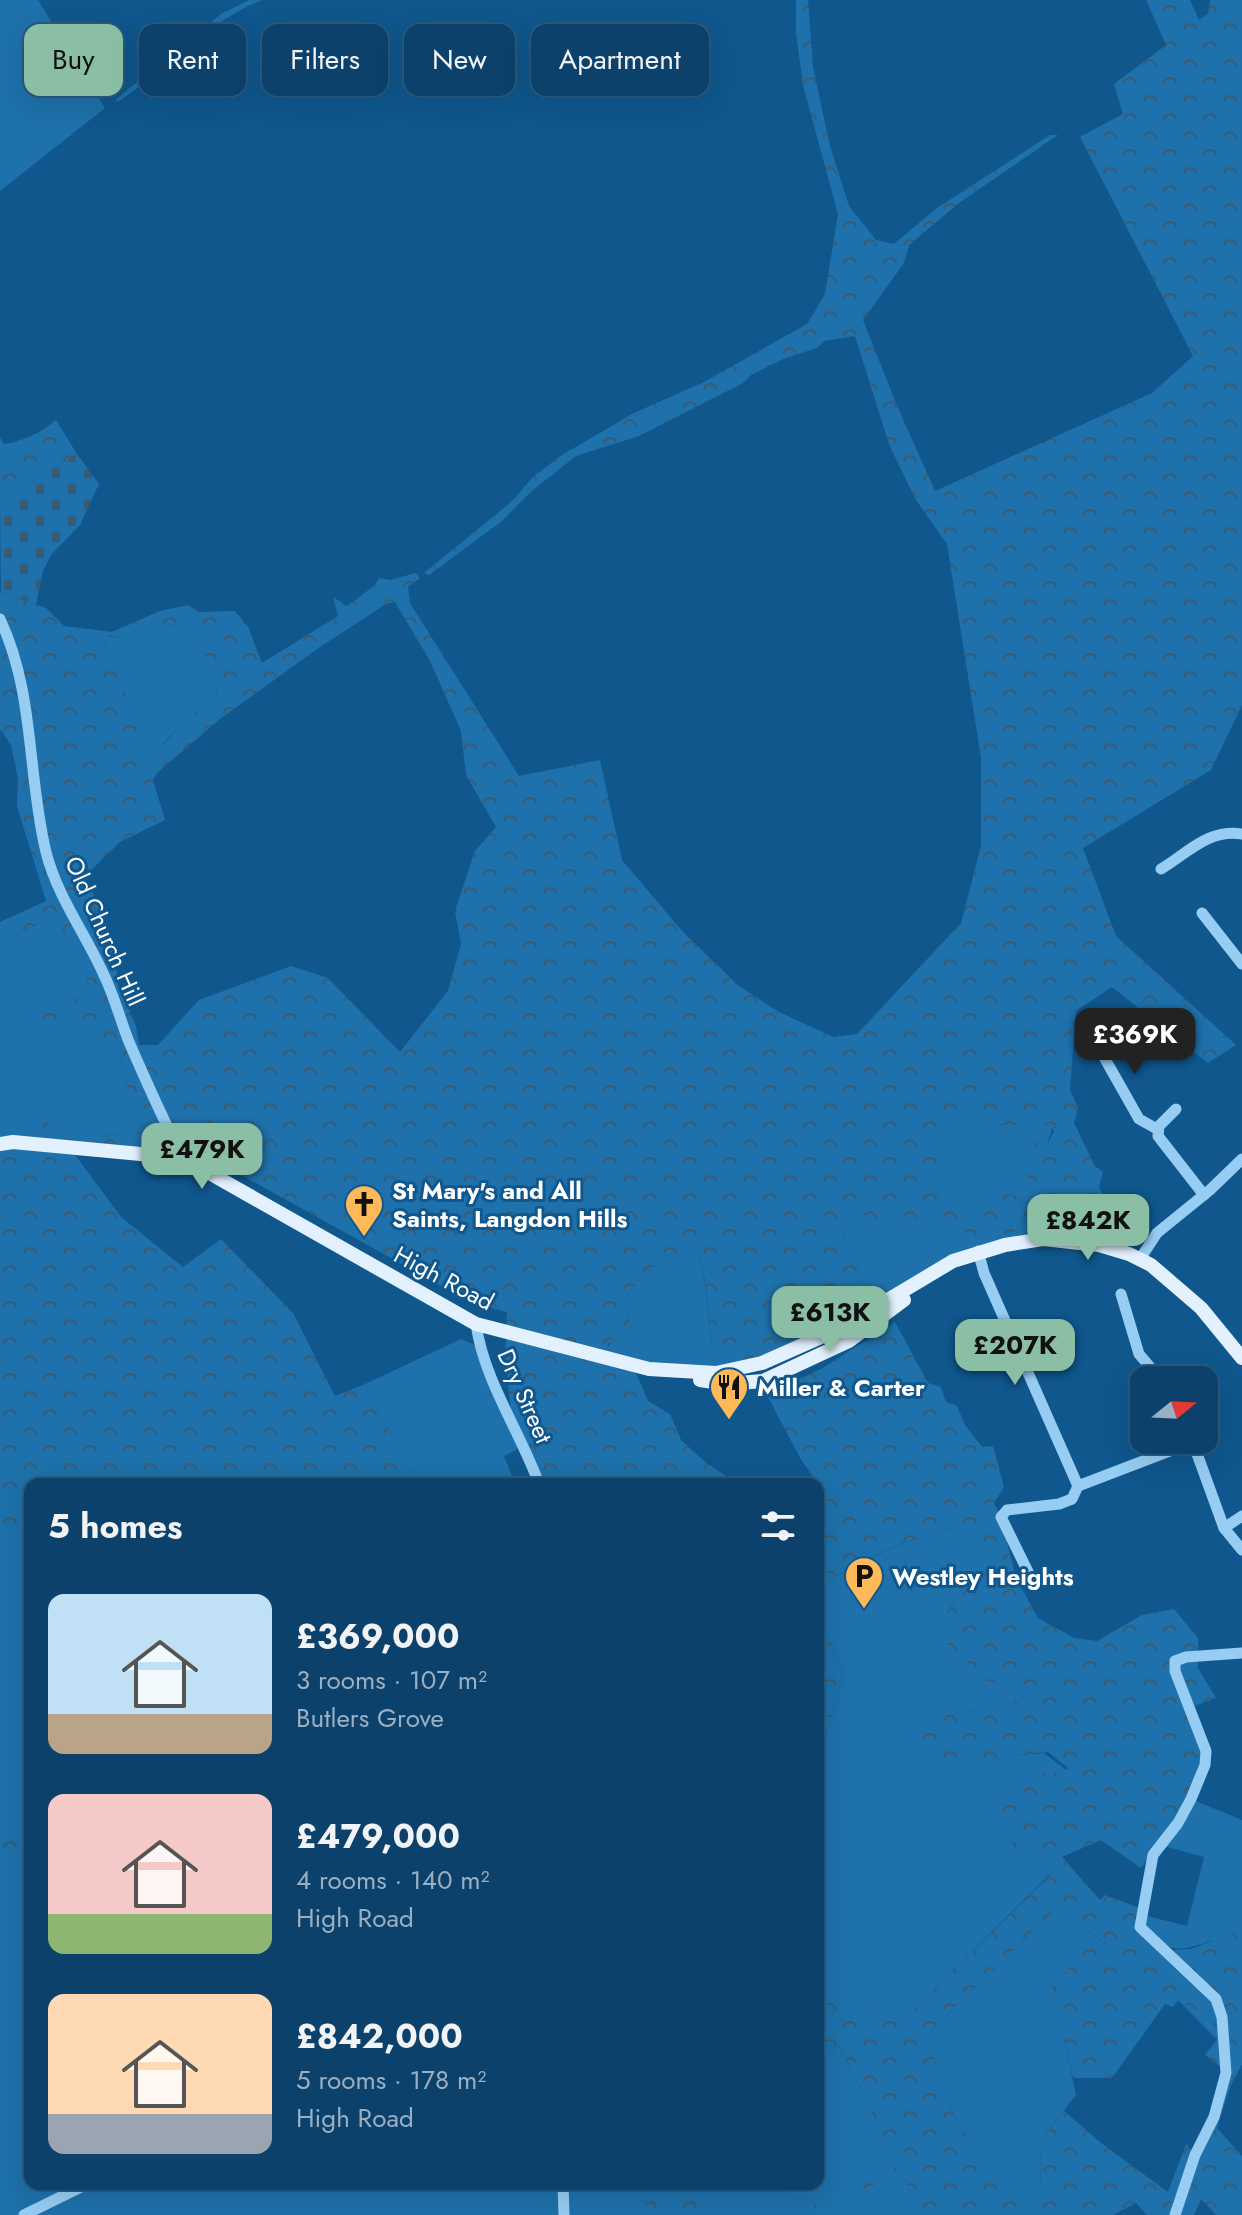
<!DOCTYPE html>
<html lang="en">
<head>
<meta charset="utf-8">
<style>
	:root { --surface:#0b416a; --page:#194c72; --text:#f1f3f6; --muted:#9aafc1; --line:#2b5a7e; --accent:#8abfa5 }
	body { margin:0; font-family:Jost,sans-serif; background:var(--page); color:var(--text); height:100vh; display:flex; flex-direction:column; font-size:30px; white-space:nowrap }
	* { box-sizing:border-box; margin:0 }
	p { font-size:26px; color:var(--muted) }
	.icon { flex:none; width:44px; height:44px; fill:none; stroke:currentColor; stroke-width:2; stroke-linecap:round; stroke-linejoin:round }
	.map { position:relative; flex:1; overflow:hidden }
	.panel { position:absolute; left:24px; top:1478px; width:800px; height:712px; display:flex; flex-direction:column; background:var(--surface); border-radius:16px; box-shadow:0 8px 32px #0002,0 0 0 2px var(--line) }
	.panel>* { flex:none }
	.top-card { position:absolute; left:24px; top:24px; width:800px; height:72px; display:flex; gap:16px }
	.needle { width:52px; rotate:72deg }
	.controls { position:absolute; left:1130px; top:1366px; display:grid; gap:16px }
	.controls a { display:grid; place-items:center; width:88px; height:88px; border-radius:16px; background:var(--surface); box-shadow:0 8px 32px #0002,0 0 0 2px var(--line); font-size:40px }
	.price { position:absolute; translate:-50% -68px; padding:0 18px; border-radius:16px; background:var(--accent); color:#111; font-size:26px; line-height:52px; filter:drop-shadow(0 2px 4px #0008) }
	.price::after { content:''; position:absolute; left:50%; top:48px; width:24px; height:18px; margin-left:-12px; background:inherit; clip-path:polygon(0 0,100% 0,50% 100%) }
	.price.on { background:#222; color:#fff }
	ul { padding:0; list-style:none }
	li { display:flex; align-items:center; gap:24px; height:200px; padding:0 24px }
	li span { display:grid; place-items:center; flex:none; width:224px; height:160px; border-radius:16px; color:#555 }
	li>.icon { margin-inline-start:auto }
	span .icon { width:96px; height:96px; fill:#fffc; stroke-width:1 }
	li b { font-size:34px }
	h2 { display:flex; justify-content:space-between; align-items:center; height:96px; padding:0 24px; font-size:34px }
	.chip { padding:0 28px; border-radius:16px; background:var(--surface); box-shadow:0 8px 32px #0002,0 0 0 2px var(--line); font-size:28px; line-height:72px }
	.chip.on { background:var(--accent); color:#111 }
	.map>svg:first-child { display:block }
	.green { fill:#1e71ab }
	.forest { fill:url(#forest-crowns); fill-rule:evenodd }
	.cemetery { fill:url(#cemetery-stones) }
	.lines { fill:none; stroke-linecap:round; stroke-linejoin:round }
	.minor { stroke:#97cdf3; stroke-width:11 }
	.major { stroke:#e3f1ff; stroke-width:14 }
	.labels { text-anchor:middle; dominant-baseline:central; stroke-width:6; stroke-linejoin:round; paint-order:stroke }
	.street-label { font-size:24px; fill:#fff; stroke:#0f578d }
	.poi-label { font-size:24px; font-weight:bold; fill:#fff; stroke:#0f578d; text-anchor:start }
</style>
</head>
<body>
<div class="map">
<svg width="1242" height="2215" viewBox="0 0 1242 2215">
	<defs>
		<pattern id="forest-crowns" width="20" height="18" patternUnits="userSpaceOnUse" patternTransform="scale(2)"><rect width="20" height="18" fill="#1e71ab"/><path d="M2 6a3 3 0 1 1 6 0M12 15a3 3 0 1 1 6 0" fill="none" stroke="#3a5b72"/></pattern>
		<pattern id="cemetery-stones" width="16" height="16" patternUnits="userSpaceOnUse" patternTransform="scale(2)"><rect width="16" height="16" fill="#1e71ab"/><path d="M2 7V4a2 2 0 0 1 4 0v3zM10 15v-3a2 2 0 0 1 4 0v3z" fill="#3a5b72"/></pattern>
	</defs>
	<rect width="100%" height="100%" fill="#0f578d"/>
	<g class="green">
		<polygon points="0,0 38,0 105,108 0,191"/>
		<path d="M173,624L192,629L212,670L218,693C205,705 191,715 179,727C168,737 160,751 145,756L129,702L102,635L120,638Z"/>
		<polygon points="56,915 89,984 86,997 38,1008 56,1028 77,1021 89,1020 120,1055 128,1092 143,1105 143,1132 114,1136 87,1131 63,1140 0,1132 0,943"/>
		<polygon points="958,1111 971,1113 1002,1125 1028,1120 1053,1126 1047,1145 1059,1201 1034,1206 1010,1194 968,1206 941,1203 934,1190 940,1174 957,1165 961,1154 952,1156 941,1143 946,1124"/>
		<polygon points="830,1201 914,1233 919,1215 927,1212 1005,1233 1033,1227 1043,1239 978,1251 875,1308"/>
		<path d="M697,1250C708,1281 707,1316 713,1349L762,1363L735,1370L621,1362L607,1348L630,1318L623,1299L662,1256Z"/>
		<polygon points="461,1339 480,1347 524,1446 504,1456 515,1484 416,1484 365,1384"/>
		<polygon points="0,1521 30,1539 30,2184 818,2184 818,2055 839,2045 922,2215 0,2215"/>
		<polygon points="948,1528 983,1550 947,1614 1043,1685 1012,1703 925,1720 905,1731 959,1771 1007,1756 1044,1753 1069,1772 1009,1781 996,1808 1016,1849 1035,1857 1051,1873 900,2023 818,1998 818,1807 825,1740 842,1677 836,1651 818,1627 818,1585 895,1546"/>
		<path d="M1191,1799L1242,1820V2065L1178,2000L1213,1940C1172,1954 1174,1952 1140,1927L1143,1915L1187,1926L1204,1857L1160,1845Z"/>
		<polygon points="1057,1907 1107,1945 1053,1986 1076,2095 1040,2141 1041,2195 1016,2188 956,2122 941,2073 923,2038"/>
	</g>
	<g class="forest">
		<path d="M249,0H262C203,24 168,68 118,102L115,100L221,14Z"/>
		<path d="M796,0H808L813,67L830,146L849,206L876,240L894,244L937,208L1050,135H1058L959,203L909,245L904,263L863,320L895,401L935,491L1152,393L1193,356L1080,137L1123,114L1114,84L1166,45L1146,0H1190L1199,20L1208,14L1210,0H1242V705L1211,770L1083,848L1116,936L1236,1045L1208,1063L1112,987L1076,1011L1070,1090L1078,1108L1074,1123L1095,1166L1103,1172L1099,1187L1111,1210L1089,1234L1033,1227L1005,1233L973,1235L944,1225L939,1215L927,1213L919,1215L914,1233L831,1202L875,1308L762,1363L727,1357L713,1349C707,1316 709,1281 697,1251L662,1256L623,1299L630,1318L627,1338L609,1343L607,1348L637,1375L648,1401L670,1414L681,1440L705,1462L738,1484H540L511,1411L505,1355L507,1312L472,1303L225,1166L227,1156L206,1137L196,1151L183,1143L172,1153L70,1148L121,1217L183,1267L221,1239L293,1313L335,1396L365,1384L416,1484H30V1568L12,1540L0,1543V1132L48,1121L63,1139L87,1131L114,1136L142,1132L143,1106L128,1092L120,1055L104,1049L89,1021H77L56,1028L35,1021L37,1008L86,997L89,984L56,915L0,943V922L46,901L17,806L18,779L11,745L0,729V592L46,608L64,626L112,632L160,611L188,605L199,612L235,611L248,627L262,663L338,616L333,597L347,606L374,586L379,578L390,580L416,573L420,578L408,587L410,603L519,776L600,760L622,860L682,931L739,986L779,1012L833,1037L857,1034L961,923L981,846V758L947,544L916,500L890,447L855,336L824,341L817,348L783,359L751,375L743,383L639,436L576,456L533,490L502,521L429,575L424,573L510,503L534,476L562,455L634,413L702,383L807,324L825,294L838,214L803,85L796,33ZM395,602L430,661L461,731L466,775L496,827L475,851L455,911L461,944L448,991L400,1052L328,978L291,966L199,1000L158,1045H139L136,1026L118,985L115,952L86,875L120,842L165,820L153,780L156,774L220,719L317,649L386,604ZM173,624L192,629L212,670L218,693L179,726L166,742L146,756L129,702L102,635L120,638ZM958,1111C982,1114 1006,1135 1028,1120L1052,1126L1054,1131L1047,1145L1030,1141L1022,1160L1031,1186L1058,1201L1034,1206L1010,1194L968,1206L941,1203L934,1190L940,1174L958,1165L962,1154L952,1156L941,1143L946,1124Z"/>
		<path d="M56,420L77,454L0,503V437L4,444C26,440 39,434 56,420Z"/>
		<path d="M895,1322L928,1383L941,1387L946,1402L957,1406L965,1425L982,1447L993,1446L1004,1487L994,1503L1001,1517L1016,1578L1038,1618L1074,1638L1097,1641L1142,1615L1174,1609L1198,1638V1668L1216,1698L1189,1708C1194,1721 1202,1735 1205,1749C1211,1778 1161,1846 1141,1868L1101,1840L1062,1857L1100,1900L1105,1895L1145,1910L1140,1927L1171,1950L1191,1949L1242,1929V2064L1231,2085L1217,2128L1242,2156V2215H1216L1201,2199L1194,2215H1147L1136,2203L1113,2215H922L904,2178H892L798,2215H785L798,2206L805,2207L885,2175L897,2164L839,2045L818,2055V1998L883,2012L900,2023L1051,1874L1035,1857L1016,1849L996,1808L1009,1780L1069,1769L1048,1752L1007,1756L959,1771L923,1764L904,1731L925,1720L1012,1703L1041,1686L989,1682L947,1645V1615L982,1550L948,1528L894,1546L818,1585V1484L800,1458L766,1393L821,1369ZM1057,1907L1106,1944L1084,1951L1052,1986L1073,2078H1112L1165,2004L1173,2007L1178,2000L1211,2016L1217,2040L1205,2055L1225,2070L1195,2154L1186,2144L1168,2192L1101,2143L1064,2111L1040,2141L1041,2194L1016,2188L956,2122L941,2073L923,2038Z"/>
		<polygon points="818,1627 836,1651 842,1677 825,1740 818,1807"/>
		<polygon points="30,1826 30,1853 0,1864 0,1835"/>
		<polygon points="613,2184 695,2184 704,2215 668,2215 638,2200 621,2200"/>
	</g>
	<polygon class="cemetery" points="77,454 99,484 80,525 51,555 43,571 36,605 1,592 0,503"/>
	<g class="lines">
		<g class="minor">
			<path d="M0,619C35,693 27,774 46,852C57,896 85,933 103,973C114,995 120,1019 129,1042C146,1081 163,1120 183,1158"/>
			<path d="M1161,869C1188,853 1207,829 1242,834"/>
			<polyline points="1202,913 1242,964"/>
			<polyline points="1096,1043 1139,1119 1157,1129"/>
			<polyline points="1176,1109 1159,1126 1158,1136 1204,1195"/>
			<polyline points="978,1251 984,1273 1078,1486"/>
			<polyline points="1140,1259 1157,1233 1210,1190 1242,1159"/>
			<polyline points="1121,1294 1139,1354 1161,1380"/>
			<path d="M476,1324C484,1381 520,1431 539,1484"/>
			<polyline points="1192,1440 1224,1528 1242,1550"/>
			<polyline points="1224,1528 1242,1516"/>
			<polyline points="1033,1582 1001,1517 1007,1510 1059,1504 1072,1499 1078,1486 1193,1442"/>
			<polyline points="563,2184 564,2215"/>
			<polyline points="24,2215 87,2184"/>
			<polyline points="1175,2215 1195,2155 1214,2117 1226,2073 1222,2017 1216,1999 1140,1927 1153,1855 1178,1823 1191,1799 1205,1765 1206,1751 1175,1671 1175,1661 1186,1657 1242,1653"/>
		</g>
		<g class="major">
			<polyline points="0,1144 13,1142 183,1158 476,1324 649,1369 716,1373 762,1363 841,1328 953,1261 1005,1245 1043,1239 1099,1245 1129,1254 1151,1265 1201,1308 1242,1358"/>
			<polyline points="700,1380 727,1384 763,1381 849,1341 904,1300"/>
		</g>
	</g>
	<defs>
		<symbol id="church-pin" viewBox="-11 -11 22 30"><path d="M0 17L-7.5 6A9.5 9.5 0 1 1 7.5 6Z" fill="#ffb959" stroke="#0f578d"/><path d="M-1.2-6h2.4v3.5h3.3v2.4h-3.3V6h-2.4V-.1h-3.3v-2.4h3.3Z" fill="#111"/></symbol>
		<symbol id="restaurant-pin" viewBox="-11 -11 22 30"><path d="M0 17L-7.5 6A9.5 9.5 0 1 1 7.5 6Z" fill="#ffb959" stroke="#0f578d"/><path d="M-5-6h1v4h1v-4h1v4h1v-4h1v5L-1.5 .5V6h-2V.5L-5-1ZM5-6V6H3V1.5H1.5Q1.5-4 5-6Z" fill="#111"/></symbol>
		<symbol id="parking-pin" viewBox="-11 -11 22 30"><path d="M0 17L-7.5 6A9.5 9.5 0 1 1 7.5 6Z" fill="#ffb959" stroke="#0f578d"/><path d="M-3.5-5.5H1a3.5 3.5 0 0 1 0 7H-1V5.5H-3.5ZM-1-3.4V-.6H.8a1.4 1.4 0 0 0 0-2.8Z" fill="#111"/></symbol>
	</defs>
	<g fill-rule="evenodd">
		<use href="#church-pin" x="342" y="1182" width="44" height="60"/>
		<use href="#restaurant-pin" x="707" y="1365" width="44" height="60"/>
		<use href="#parking-pin" x="842" y="1554" width="44" height="60"/>
	</g>
	<g class="labels">
		<g class="street-label">
			<text transform="translate(105 931) rotate(66)">Old Church Hill</text>
			<text transform="translate(444 1278) rotate(28)">High Road</text>
			<text transform="translate(525 1396) rotate(66)">Dry Street</text>
		</g>
		<g class="poi-label">
			<text x="392" y="1190">St Mary's and All<tspan x="392" dy="28">Saints, Langdon Hills</tspan></text>
			<text x="757" y="1387">Miller &amp; Carter</text>
			<text x="892" y="1576">Westley Heights</text>
		</g>
	</g>
</svg>
<div class="controls">
<a><svg class="needle" viewBox="-14 -14 28 28"><path d="M0-13l5 13h-10z" fill="#e53935"/><path d="M0 13l5-13h-10z" fill="#9aafc1"/></svg></a>
</div>
<b class="price on" style="left:1135px;top:1076px">£369K</b>
<b class="price" style="left:202px;top:1191px">£479K</b>
<b class="price" style="left:1088px;top:1262px">£842K</b>
<b class="price" style="left:830px;top:1354px">£613K</b>
<b class="price" style="left:1015px;top:1387px">£207K</b>
<div class="top-card">
<a class="chip on">Buy</a>
<a class="chip">Rent</a>
<a class="chip">Filters</a>
<a class="chip">New</a>
<a class="chip">Apartment</a>
</div>
<section class="panel">
<h2>5 homes<svg class="icon" aria-label="filters" viewBox="0 0 24 24"><path d="M4 7h16M4 17h16"/><circle cx="9" cy="7" r="2"/><circle cx="15" cy="17" r="2"/></svg></h2>
<ul>
<li><span style="background:linear-gradient(#bfe0f5 75%,#b9a48a 0)"><svg class="icon" aria-label="home" viewBox="0 0 24 24"><path d="M3 11l9-7 9 7M6 9v11h12V9"/></svg></span><div><b>£369,000</b><p>3 rooms · 107 m²</p><p>Butlers Grove</p></div></li>
<li><span style="background:linear-gradient(#f6c9c9 75%,#8fb573 0)"><svg class="icon" aria-label="home" viewBox="0 0 24 24"><path d="M3 11l9-7 9 7M6 9v11h12V9"/></svg></span><div><b>£479,000</b><p>4 rooms · 140 m²</p><p>High Road</p></div></li>
<li><span style="background:linear-gradient(#ffd9b3 75%,#9aa5b1 0)"><svg class="icon" aria-label="home" viewBox="0 0 24 24"><path d="M3 11l9-7 9 7M6 9v11h12V9"/></svg></span><div><b>£842,000</b><p>5 rooms · 178 m²</p><p>High Road</p></div></li>
</ul>
</section>
</div>
</body>
</html>
